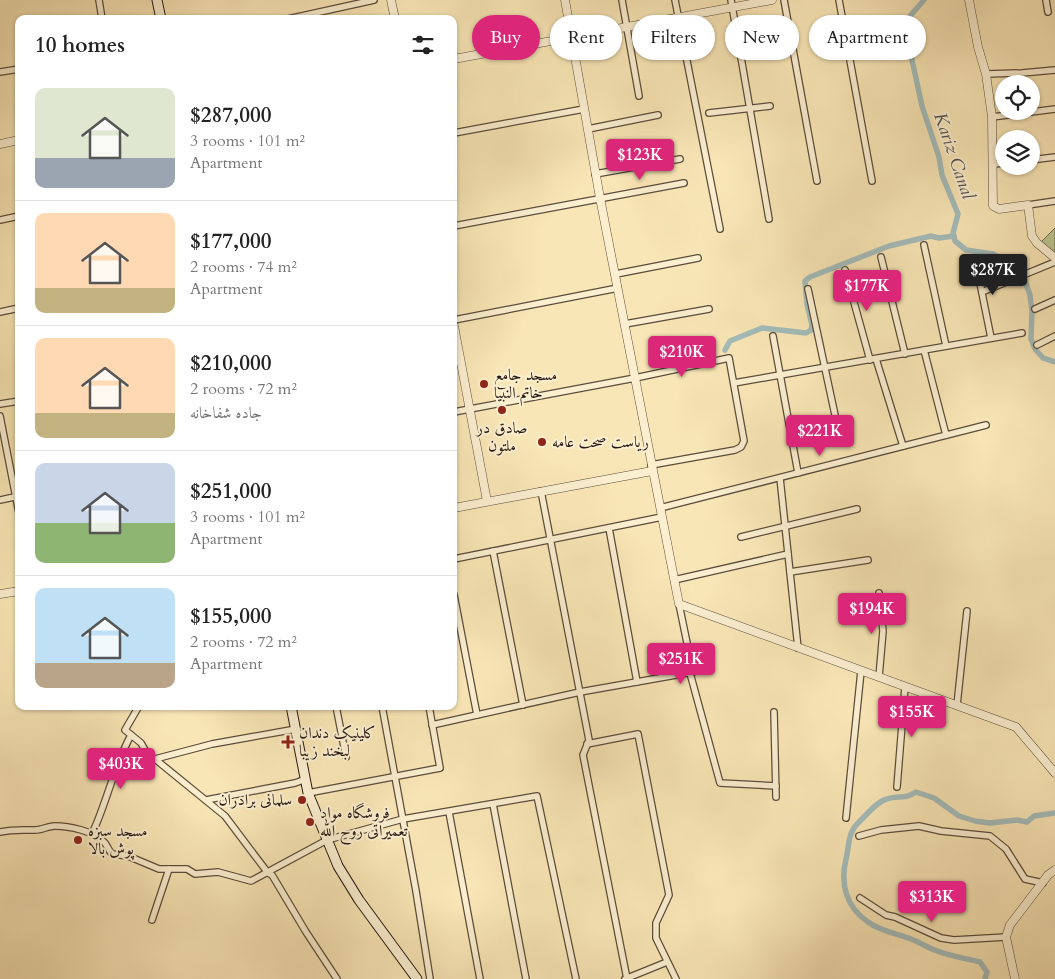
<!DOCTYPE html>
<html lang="en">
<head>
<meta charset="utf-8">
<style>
	:root { --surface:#fff; --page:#f2f2f2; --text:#222; --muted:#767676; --line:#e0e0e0; --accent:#db2777 }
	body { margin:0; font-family:Cardo,Amiri,serif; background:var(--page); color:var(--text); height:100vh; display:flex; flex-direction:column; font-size:19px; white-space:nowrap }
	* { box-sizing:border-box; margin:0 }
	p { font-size:16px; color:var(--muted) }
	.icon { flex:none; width:28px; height:28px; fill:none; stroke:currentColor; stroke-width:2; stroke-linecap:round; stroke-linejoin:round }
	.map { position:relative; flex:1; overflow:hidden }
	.drawer { position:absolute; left:15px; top:15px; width:442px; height:695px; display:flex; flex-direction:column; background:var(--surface); border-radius:10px; box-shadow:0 1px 4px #0004 }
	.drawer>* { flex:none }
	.top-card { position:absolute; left:472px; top:15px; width:475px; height:45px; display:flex; gap:10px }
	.controls { position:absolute; left:995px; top:75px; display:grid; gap:10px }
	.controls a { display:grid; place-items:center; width:45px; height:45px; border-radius:50%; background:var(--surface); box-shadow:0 1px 4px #0004; font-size:25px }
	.price { position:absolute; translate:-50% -42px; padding:0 11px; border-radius:5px; background:var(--accent); color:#fff; font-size:16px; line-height:32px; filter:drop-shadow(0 1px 2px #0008) }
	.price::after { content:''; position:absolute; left:50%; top:30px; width:15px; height:11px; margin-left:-8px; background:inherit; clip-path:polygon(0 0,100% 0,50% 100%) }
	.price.current { background:#222; color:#fff }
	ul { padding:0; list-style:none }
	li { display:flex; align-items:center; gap:15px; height:125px; padding:0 20px }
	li+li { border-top:1px solid var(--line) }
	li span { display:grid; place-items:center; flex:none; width:140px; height:100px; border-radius:10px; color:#555 }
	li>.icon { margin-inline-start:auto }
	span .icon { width:60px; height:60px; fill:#fffc; stroke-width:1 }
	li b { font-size:21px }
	h2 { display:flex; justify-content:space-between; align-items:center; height:60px; padding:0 20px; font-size:21px }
	.chip { padding:0 18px; border-radius:22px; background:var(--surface); box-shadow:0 1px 4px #0004; font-size:18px; line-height:45px }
	.chip.current { background:var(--accent); color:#fff }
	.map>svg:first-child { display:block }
	.green { fill:#bbc690; stroke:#706f51 }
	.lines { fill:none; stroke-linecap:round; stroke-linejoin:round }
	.canal { stroke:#a4bcba; stroke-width:5.5 }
	.minor-casing { stroke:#5b4c3b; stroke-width:8 }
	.tertiary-casing { stroke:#5b4c3b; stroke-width:9 }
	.secondary-casing { stroke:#261812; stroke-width:11 }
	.minor { stroke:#fbefd0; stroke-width:5.5 }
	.tertiary { stroke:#fbefd0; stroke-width:8 }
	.secondary { stroke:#fbefd0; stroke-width:9 }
	.poi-dot { fill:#8f2418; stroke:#fbefd0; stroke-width:2 }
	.labels { text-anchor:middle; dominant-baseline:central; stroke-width:4; stroke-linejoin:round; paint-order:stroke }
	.poi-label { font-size:16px; fill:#261812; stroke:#fbefd0; text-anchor:start }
	.water-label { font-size:18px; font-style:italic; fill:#52514d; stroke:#fbefd0 }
</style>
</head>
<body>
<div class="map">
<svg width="1055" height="979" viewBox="0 0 1055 979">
	<rect width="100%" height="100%" fill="#f9e6b6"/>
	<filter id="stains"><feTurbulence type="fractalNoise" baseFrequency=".004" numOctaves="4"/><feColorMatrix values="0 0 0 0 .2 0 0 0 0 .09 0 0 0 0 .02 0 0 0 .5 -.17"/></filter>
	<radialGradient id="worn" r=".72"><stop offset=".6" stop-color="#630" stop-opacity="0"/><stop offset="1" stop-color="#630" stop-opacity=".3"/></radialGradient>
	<polygon class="green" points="1055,228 1055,252 1041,242"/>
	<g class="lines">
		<g class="canal">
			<polyline points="924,0 904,23 922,106 939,157 942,175 958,214 953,233 955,241 966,250 993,254 1009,263 1023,275 1030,295 1032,312 1031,339 1035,349 1043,358 1055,362"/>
			<polyline points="725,350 730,341 762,328 806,333 811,330 812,325 807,304 805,281 810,277 889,246 931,236 939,238 954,236"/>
			<path d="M985,979L987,972L980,962C964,958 948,956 932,949C925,946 919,942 911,939C898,934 880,931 868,922C846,907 840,884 846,859C850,843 847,833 860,821C867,814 878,801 887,799C899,795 904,800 916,792L934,798L959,816L975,821L990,823L1017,820L1027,822L1034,816L1055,813"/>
		</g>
		<defs>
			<g id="minor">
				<polyline points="99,0 102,19"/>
				<polyline points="622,0 639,96"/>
				<polyline points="675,0 720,229"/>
				<polyline points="731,0 769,219"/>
				<polyline points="784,0 817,181"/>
				<polyline points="839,0 872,181"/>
				<polyline points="1046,0 1048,12"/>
				<polyline points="288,19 374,0"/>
				<polyline points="0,72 19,69"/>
				<polyline points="986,74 1022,73 1055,70"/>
				<polyline points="709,113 770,106"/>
				<polyline points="992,117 1055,109"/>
				<polyline points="588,129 658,115"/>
				<polyline points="454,133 584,109"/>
				<polyline points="1031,160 1055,157"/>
				<polyline points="994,164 1004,163"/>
				<polyline points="595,174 680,159"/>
				<polyline points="1028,205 1055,201"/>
				<polyline points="0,220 19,216"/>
				<polyline points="454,226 684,183"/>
				<polyline points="924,245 946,346"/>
				<polyline points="881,257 905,354"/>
				<polyline points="975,258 991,338"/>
				<polyline points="845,270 870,360"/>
				<polyline points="616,274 698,258"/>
				<polyline points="808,289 835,415"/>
				<polyline points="982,292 1055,262"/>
				<polyline points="1035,309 1055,300"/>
				<polyline points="0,312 19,308"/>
				<polyline points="454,320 618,288"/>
				<polyline points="625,324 709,309"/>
				<polyline points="773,336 798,473"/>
				<polyline points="1037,345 1055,336"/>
				<polyline points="924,350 946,435"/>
				<polyline points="876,359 903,446"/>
				<polyline points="734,383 1022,333"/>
				<polyline points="0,404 19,401"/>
				<polyline points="454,412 635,378 729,358 744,441 741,447 735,450 651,465"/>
				<polyline points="0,416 19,513"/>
				<polyline points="780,478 798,648"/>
				<polyline points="541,491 589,740 583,755 627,979"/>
				<polyline points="0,500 19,496"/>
				<polyline points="660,508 986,425"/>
				<polyline points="609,528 637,682"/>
				<polyline points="741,537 857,509"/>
				<polyline points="493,551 523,705"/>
				<polyline points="454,559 662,517"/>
				<polyline points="790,572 868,560"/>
				<polyline points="674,580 788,554"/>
				<polyline points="879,593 883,631 879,677"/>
				<polyline points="454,595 477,715"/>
				<polyline points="690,673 720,783 776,786"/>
				<polyline points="957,705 967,611"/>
				<polyline points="139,706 125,730 141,743 149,757 155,759 225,816 268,873 272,875 306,932 337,979"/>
				<polyline points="336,706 346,757"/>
				<polyline points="382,706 416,891 430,979"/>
				<polyline points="774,712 776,797"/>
				<polyline points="432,725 580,692 693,672 679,604"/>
				<polyline points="587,744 638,734 669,895 656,923 656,938 676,979"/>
				<polyline points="155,759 212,744 296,729"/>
				<polyline points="897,787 905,687"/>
				<polyline points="308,793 440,768 429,706"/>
				<polyline points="206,800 295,783 306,779"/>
				<polyline points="493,804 526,979"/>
				<polyline points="449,812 480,979"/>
				<polyline points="846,818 861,671"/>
				<path d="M0,832C12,829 23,830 35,830C42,830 48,826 55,826C70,826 92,831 103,841C107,844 108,850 112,854L128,856L159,869H187L195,874L218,872L251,881L327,840L403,819L537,796L576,979"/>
				<path d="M92,834C107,802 114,766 131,735"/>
				<polyline points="859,836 881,830 919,826 941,831 990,836 1006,849 1025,879 1043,883"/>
				<polyline points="860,898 886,915 895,917 941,938 954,940 1006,937"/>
				<polyline points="152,920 169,869"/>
				<polyline points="625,979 667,962"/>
			</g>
			<g id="tertiary">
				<polyline points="391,0 395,19"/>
				<polyline points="565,0 600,198 679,604 1016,727 1055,773"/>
				<polyline points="969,0 978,47 986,74 992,117 993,206 999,209 1028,205 1032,236 1037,243 1055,258"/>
				<polyline points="454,59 772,0"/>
				<polyline points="0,144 19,140"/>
				<polyline points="454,326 487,501"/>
				<polyline points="454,508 652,471"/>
				<polyline points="0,594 19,591"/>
				<polyline points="1015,979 1006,937 1010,925 1048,875 1055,870"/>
			</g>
			<g id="secondary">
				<polyline points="157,0 161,19"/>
				<polyline points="291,706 308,793 338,866 359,900 417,979"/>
			</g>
		</defs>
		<use href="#minor" class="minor-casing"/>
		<use href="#tertiary" class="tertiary-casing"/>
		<use href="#secondary" class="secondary-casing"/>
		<use href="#minor" class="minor"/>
		<use href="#tertiary" class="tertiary"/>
		<use href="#secondary" class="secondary"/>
	</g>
	<g class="poi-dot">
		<circle cx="484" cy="384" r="5"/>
		<circle cx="502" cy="410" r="5"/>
		<circle cx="542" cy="442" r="5"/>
		<path d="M285.5 734.5h5v5h5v5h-5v5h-5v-5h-5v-5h5z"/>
		<circle cx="302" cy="800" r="5"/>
		<circle cx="310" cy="822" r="5"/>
		<circle cx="78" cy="840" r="5"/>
	</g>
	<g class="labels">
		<g class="poi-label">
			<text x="494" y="375">مسجد جامع<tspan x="494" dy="18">خاتم النبیا</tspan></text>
			<text x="502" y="428" text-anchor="middle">صادق در<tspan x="502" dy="18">ملتون</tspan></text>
			<text x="552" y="442">ریاست صحت عامه</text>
			<text x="299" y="733">کلینیک دندان<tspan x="299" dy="18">لبخند زیبا</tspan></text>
			<text x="292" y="800" text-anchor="end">سلمانی برادران</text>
			<text x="320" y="813">فروشگاه مواد<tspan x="320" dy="18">تعمیراتی روح الله</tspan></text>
			<text x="88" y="831">مسجد سبزه<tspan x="88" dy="18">پوش بالا</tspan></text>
		</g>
		<g class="water-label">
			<text transform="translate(954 156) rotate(71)">Kariz Canal</text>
		</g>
	</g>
	<rect width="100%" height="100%" filter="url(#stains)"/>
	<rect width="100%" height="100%" fill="url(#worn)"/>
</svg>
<div class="controls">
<a><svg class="icon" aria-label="locate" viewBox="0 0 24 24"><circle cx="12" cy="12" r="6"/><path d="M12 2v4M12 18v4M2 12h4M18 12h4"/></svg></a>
<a><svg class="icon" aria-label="layers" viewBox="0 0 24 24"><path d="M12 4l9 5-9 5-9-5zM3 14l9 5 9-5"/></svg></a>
</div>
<b class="price" style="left:640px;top:181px">$123K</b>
<b class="price current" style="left:993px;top:296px">$287K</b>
<b class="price" style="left:867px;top:312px">$177K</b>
<b class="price" style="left:682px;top:378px">$210K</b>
<b class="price" style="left:820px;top:457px">$221K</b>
<b class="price" style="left:872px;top:635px">$194K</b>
<b class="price" style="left:681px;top:685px">$251K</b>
<b class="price" style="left:912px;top:738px">$155K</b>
<b class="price" style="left:121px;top:790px">$403K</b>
<b class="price" style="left:932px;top:923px">$313K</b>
<div class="top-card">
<a class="chip current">Buy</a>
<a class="chip">Rent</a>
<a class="chip">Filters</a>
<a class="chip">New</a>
<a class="chip">Apartment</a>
</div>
<section class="drawer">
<h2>10 homes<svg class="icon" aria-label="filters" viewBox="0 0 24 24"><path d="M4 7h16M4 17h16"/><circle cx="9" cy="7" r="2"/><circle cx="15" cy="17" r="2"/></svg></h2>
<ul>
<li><span style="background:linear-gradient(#dfe7d0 70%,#9aa5b1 0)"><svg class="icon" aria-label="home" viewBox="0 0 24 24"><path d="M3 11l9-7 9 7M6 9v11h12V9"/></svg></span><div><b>$287,000</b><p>3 rooms · 101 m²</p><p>Apartment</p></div></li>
<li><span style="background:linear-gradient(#ffd9b3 75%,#c2b280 0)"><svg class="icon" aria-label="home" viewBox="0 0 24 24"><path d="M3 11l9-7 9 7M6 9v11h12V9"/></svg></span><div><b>$177,000</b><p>2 rooms · 74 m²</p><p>Apartment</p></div></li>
<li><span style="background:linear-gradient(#ffd9b3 75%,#c2b280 0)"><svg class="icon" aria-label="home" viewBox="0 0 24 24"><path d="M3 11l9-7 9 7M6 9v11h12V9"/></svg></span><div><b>$210,000</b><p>2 rooms · 72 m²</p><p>جاده شفاخانه</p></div></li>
<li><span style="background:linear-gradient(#c9d6e8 60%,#8fb573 0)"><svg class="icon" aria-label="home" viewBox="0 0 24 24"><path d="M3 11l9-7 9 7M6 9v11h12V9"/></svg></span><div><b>$251,000</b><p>3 rooms · 101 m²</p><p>Apartment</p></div></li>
<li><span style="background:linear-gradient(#bfe0f5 75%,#b9a48a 0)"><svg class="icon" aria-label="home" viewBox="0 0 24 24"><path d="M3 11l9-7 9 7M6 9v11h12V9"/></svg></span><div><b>$155,000</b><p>2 rooms · 72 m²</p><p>Apartment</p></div></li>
</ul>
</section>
</div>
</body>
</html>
